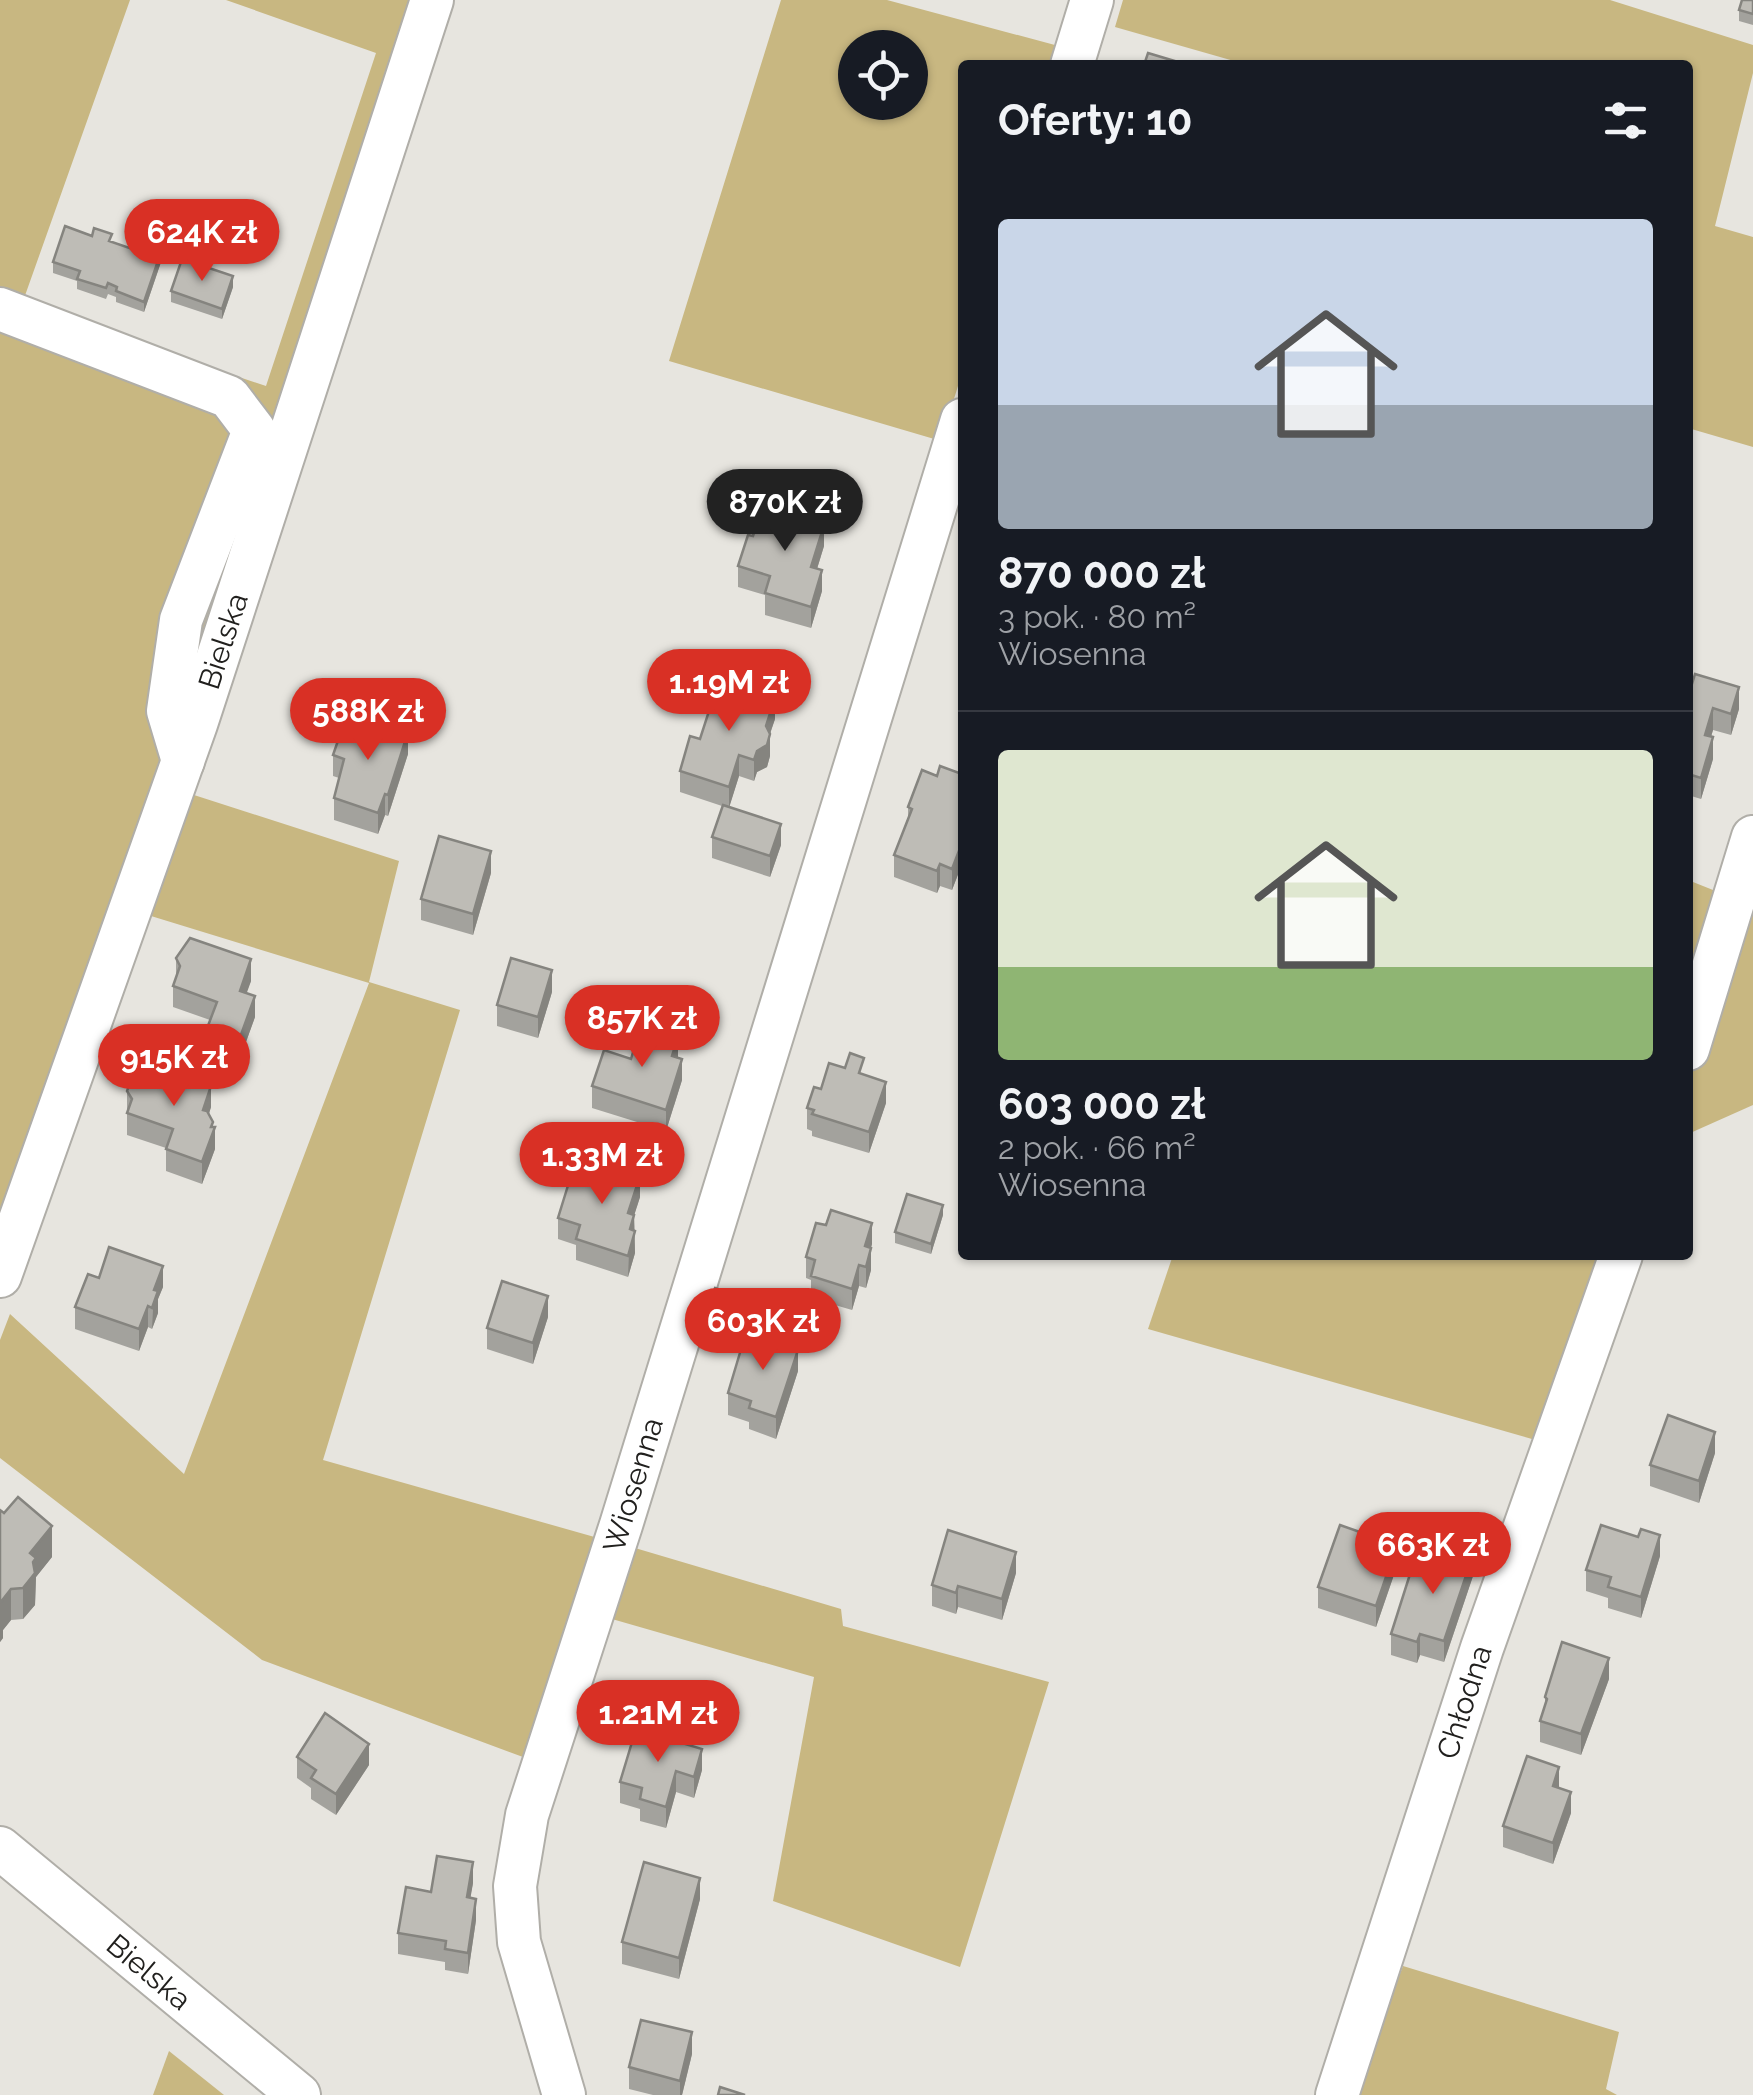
<!DOCTYPE html>
<html lang="pl">
<head>
<meta charset="utf-8">
<style>
	:root { --surface:#171b24; --page:#20242c; --text:#f1f3f6; --muted:#9ea1a6; --line:#363941; --accent:#d93025 }
	body { margin:0; font-family:Raleway,sans-serif; background:var(--page); color:var(--text); height:100vh; display:flex; flex-direction:column; font-size:38px; white-space:nowrap }
	* { box-sizing:border-box; margin:0 }
	p { font-size:32px; color:var(--muted) }
	.icon { flex:none; width:55px; height:55px; fill:none; stroke:currentColor; stroke-width:2; stroke-linecap:round; stroke-linejoin:round }
	.map { position:relative; flex:1; overflow:hidden }
	.panel { position:absolute; left:958px; top:60px; width:735px; height:1200px; display:flex; flex-direction:column; background:var(--surface); border-radius:10px; box-shadow:0 2px 8px #0004 }
	.panel>* { flex:none }
	.tools { position:absolute; left:838px; top:30px; display:grid; gap:20px }
	.tools a { display:grid; place-items:center; width:90px; height:90px; border-radius:50%; background:var(--surface); box-shadow:0 2px 8px #0004; font-size:50px }
	.price { position:absolute; translate:-50% -85px; padding:0 22px; border-radius:35px; background:var(--accent); color:#fff; font-size:32px; line-height:65px; filter:drop-shadow(0 2px 5px #0008) }
	.price::after { content:''; position:absolute; left:50%; top:60px; width:30px; height:22px; margin-left:-15px; background:inherit; clip-path:polygon(0 0,100% 0,50% 100%) }
	.price.selected { background:#222; color:#fff }
	ul { padding:0; list-style:none }
	li { display:grid; align-content:center; gap:20px; height:530px; padding:0 40px }
	li+li { border-top:2px solid var(--line) }
	li span { display:grid; place-items:center; height:310px; border-radius:10px; color:#555 }
	li>.icon { margin-inline-start:auto }
	span .icon { width:180px; height:180px; fill:#fffc; stroke-width:1 }
	li b { font-size:42px }
	h2 { display:flex; justify-content:space-between; align-items:center; height:120px; padding:0 40px; font-size:42px }
	.map>svg:first-child { display:block }
	.green { fill:#c8b781; fill-rule:evenodd }
	.lines { fill:none; stroke-linecap:round; stroke-linejoin:round }
	.minor-casing { stroke:#b0aea8; stroke-width:46 }
	.minor { stroke:#fff; stroke-width:42 }
	.wall { fill:#a3a29d }
	.shaded-wall { fill:#85847f }
	.building { fill:#bebcb6; stroke:#85847f; stroke-width:2.5 }
	.labels { text-anchor:middle; dominant-baseline:central; stroke-width:8; stroke-linejoin:round; paint-order:stroke }
	.street-label { font-size:30px; fill:#21201e; stroke:#fff }
</style>
</head>
<body>
<div class="map">
<svg width="1753" height="2095" viewBox="0 0 1753 2095">
	<rect width="100%" height="100%" fill="#e7e5df"/>
	<g class="green">
		<polygon points="0,0 130,0 22,304 266,386 376,53 226,0 419,0 155,791 0,1227"/>
		<path d="M781,0H887L1066,48L1061,65H962V373L941,441L669,361ZM855,48H910V102H855Z"/>
		<polygon points="1123,0 1610,0 1753,45 1753,73 1715,226 1753,237 1753,447 1688,428 1688,227 1690,218 1688,216 1688,65 1248,65 1115,27"/>
		<polygon points="194,795 399,861 369,982 460,1010 323,1460 598,1538 523,1757 262,1660 0,1458 0,1340 10,1314 184,1474 369,983 151,916"/>
		<polygon points="1753,879 1753,1105 1688,1134 1691,1071"/>
		<polygon points="1688,880 1723,894 1688,1000"/>
		<polygon points="1173,1255 1602,1255 1539,1441 1148,1329"/>
		<polygon points="635,1548 841,1609 843,1626 1049,1682 960,1967 773,1901 814,1677 605,1617"/>
		<polygon points="1403,1966 1619,2032 1606,2089 1617,2095 1354,2095"/>
		<polygon points="169,2051 224,2095 153,2095"/>
	</g>
	<g class="lines">
		<defs>
			<g id="minor">
				<polyline points="1072,65 1092,0"/>
				<polyline points="0,309 229,397 254,430 181,620 168,711 183,761"/>
				<polyline points="1688,1049 1753,837"/>
				<polyline points="0,1276 196,724 432,0"/>
				<polyline points="0,1848 299,2095"/>
				<polyline points="564,2095 519,1942 515,1886 527,1815 621,1525 962,420"/>
				<polyline points="1337,2095 1482,1648 1621,1255"/>
			</g>
		</defs>
		<use href="#minor" class="minor-casing"/>
		<use href="#minor" class="minor"/>
	</g>
	<g class="wall">
		<polygon points="1753,0 1753,25 1739,21 1739,10"/>
		<polygon points="112,242 161,262 144,312 116,302 116,297 108,294 106,299 77,289 77,281 53,273 53,262"/>
		<polygon points="233,287 222,319 171,302 171,291"/>
		<polygon points="802,518 824,546 817,569 822,591 811,628 765,615 765,595 738,587 738,566 753,536"/>
		<polygon points="1688,693 1739,709 1731,735 1713,730 1711,737 1713,759 1701,799 1688,795"/>
		<polygon points="775,719 770,734 770,756 767,767 757,772 754,781 739,776 729,807 781,845 770,877 712,858 712,837 722,806 680,792 680,771 700,739"/>
		<polygon points="408,754 388,816 385,815 378,834 334,820 334,798 339,778 333,776 333,755"/>
		<polygon points="962,774 962,864 952,890 940,886 937,893 894,877 894,855 908,819 908,807 937,776"/>
		<polygon points="491,873 473,935 421,920 421,899"/>
		<polygon points="176,958 251,981 246,993 255,1017 238,1064 206,1053 206,1031 210,1020 173,1007 173,986 176,977"/>
		<polygon points="552,992 538,1038 497,1026 497,1005"/>
		<polygon points="678,1058 682,1080 666,1131 592,1108 592,1086 631,1059"/>
		<polygon points="864,1075 886,1103 869,1153 812,1136 812,1131 807,1129 807,1108 821,1089"/>
		<polygon points="127,1091 211,1107 209,1114 213,1127 215,1149 202,1184 166,1171 166,1148 127,1135"/>
		<polygon points="582,1183 640,1197 634,1215 635,1253 628,1277 576,1260 576,1245 558,1239 558,1218"/>
		<polygon points="943,1215 931,1254 895,1243 895,1232"/>
		<polygon points="872,1244 871,1248 871,1270 866,1288 859,1286 852,1310 811,1298 811,1280 806,1278 806,1257"/>
		<polygon points="99,1278 163,1287 158,1299 158,1313 152,1329 148,1327 139,1351 75,1329 75,1307"/>
		<polygon points="739,1307 728,1338 703,1330 703,1319"/>
		<polygon points="548,1317 533,1364 487,1349 487,1328"/>
		<polygon points="775,1341 798,1371 776,1439 749,1429 749,1422 728,1415 728,1393 751,1349"/>
		<polygon points="1715,1453 1699,1503 1650,1486 1650,1465"/>
		<polygon points="0,1510 52,1557 36,1577 35,1605 23,1619 11,1620 3,1630 3,1638 0,1642"/>
		<polygon points="1660,1556 1641,1618 1608,1608 1608,1598 1586,1591 1586,1570"/>
		<polygon points="1397,1566 1376,1627 1318,1608 1318,1587"/>
		<polygon points="1016,1573 1002,1620 958,1607 956,1614 932,1606 932,1585"/>
		<polygon points="1474,1573 1444,1662 1420,1655 1417,1663 1391,1655 1391,1634 1429,1577 1436,1579"/>
		<polygon points="1609,1679 1581,1755 1540,1742 1540,1721 1545,1707 1545,1697"/>
		<polygon points="636,1729 702,1770 694,1798 676,1792 666,1828 640,1821 640,1809 620,1803 620,1782"/>
		<polygon points="297,1757 369,1765 336,1815 311,1799 311,1788 297,1778"/>
		<polygon points="1559,1788 1571,1813 1553,1864 1503,1847 1503,1826"/>
		<polygon points="473,1883 470,1898 476,1920 468,1974 445,1970 445,1962 398,1954 398,1933 431,1892"/>
		<polygon points="700,1899 679,1979 622,1964 622,1942"/>
		<polygon points="692,2054 682,2095 653,2095 629,2089 629,2067"/>
	</g>
	<g class="shaded-wall">
		<polygon points="161,252 161,262 144,312 144,302"/>
		<polygon points="233,276 233,287 222,319 222,309"/>
		<polygon points="824,525 824,546 811,588 811,567"/>
		<polygon points="822,570 822,591 811,628 811,607"/>
		<polygon points="1739,687 1739,709 1731,735 1731,714"/>
		<polygon points="775,698 775,719 766,745 770,734 770,756 767,767 757,772 754,781 754,760"/>
		<polygon points="1713,708 1713,730 1705,756 1705,735"/>
		<polygon points="408,732 408,754 388,816 388,795"/>
		<polygon points="1713,737 1713,759 1701,799 1701,778"/>
		<polygon points="739,755 739,776 729,808 729,787"/>
		<polygon points="385,794 385,815 378,834 378,813"/>
		<polygon points="781,824 781,845 770,877 770,856"/>
		<polygon points="962,843 962,864 952,890 952,869"/>
		<polygon points="491,851 491,873 473,935 473,914"/>
		<polygon points="940,864 940,886 937,893 937,871"/>
		<polygon points="251,959 251,981 240,1012 240,991"/>
		<polygon points="552,970 552,992 538,1038 538,1017"/>
		<polygon points="255,996 255,1017 238,1064 238,1043"/>
		<polygon points="678,1037 678,1058 672,1056"/>
		<polygon points="682,1059 682,1080 666,1131 666,1110"/>
		<polygon points="886,1082 886,1103 869,1153 869,1132"/>
		<polygon points="211,1086 211,1107 203,1131 203,1110"/>
		<polygon points="213,1122 213,1133 215,1127 215,1149 202,1184 202,1162"/>
		<polygon points="640,1176 640,1197 628,1235 628,1213"/>
		<polygon points="943,1205 943,1215 931,1254 931,1244"/>
		<polygon points="634,1215 635,1253 628,1277 630,1229"/>
		<polygon points="872,1223 872,1244 865,1267 865,1246"/>
		<polygon points="871,1248 871,1270 866,1288 866,1267"/>
		<polygon points="859,1265 859,1286 852,1310 852,1289"/>
		<polygon points="163,1266 163,1287 158,1299 158,1313 152,1329 154,1290"/>
		<polygon points="548,1296 548,1317 533,1364 533,1343"/>
		<polygon points="739,1296 739,1307 728,1338 728,1327"/>
		<polygon points="148,1306 148,1327 139,1351 139,1329"/>
		<polygon points="798,1350 798,1371 776,1439 776,1417"/>
		<polygon points="1715,1432 1715,1453 1699,1503 1699,1481"/>
		<polygon points="52,1526 52,1557 36,1577 35,1605 23,1619 23,1588 30,1553"/>
		<polygon points="1660,1535 1660,1556 1641,1618 1641,1597"/>
		<polygon points="1397,1545 1397,1566 1376,1627 1376,1606"/>
		<polygon points="1016,1552 1016,1573 1002,1620 1002,1599"/>
		<polygon points="1474,1552 1474,1573 1444,1662 1444,1641"/>
		<polygon points="958,1586 958,1607 956,1614 956,1593"/>
		<polygon points="11,1589 11,1620 3,1630 3,1638 0,1642 0,1603"/>
		<polygon points="1420,1634 1420,1655 1417,1663 1417,1642"/>
		<polygon points="1609,1658 1609,1679 1581,1755 1581,1734"/>
		<polygon points="369,1744 369,1765 336,1815 336,1794"/>
		<polygon points="702,1749 702,1770 694,1798 694,1777"/>
		<polygon points="1559,1767 1559,1789 1553,1786"/>
		<polygon points="676,1771 676,1792 666,1828 666,1807"/>
		<polygon points="1571,1792 1571,1813 1553,1864 1553,1843"/>
		<polygon points="473,1862 473,1883 467,1918 467,1897"/>
		<polygon points="700,1878 700,1899 679,1979 679,1958"/>
		<polygon points="476,1899 476,1920 468,1974 468,1953"/>
		<polygon points="692,2032 692,2054 682,2095 680,2095 680,2081"/>
	</g>
	<g class="building">
		<polygon points="1742,0 1753,0 1753,14 1739,10"/>
		<polygon points="1148,53 1188,65 1144,65"/>
		<polygon points="65,226 92,236 94,228 112,234 109,241 135,250 137,243 161,252 144,302 116,291 117,287 108,283 106,288 77,279 80,271 53,262"/>
		<polygon points="182,259 233,276 222,309 171,291"/>
		<polygon points="763,506 780,512 787,508 798,512 802,518 824,525 811,567 822,570 811,607 765,593 770,576 738,566 748,535 753,536"/>
		<polygon points="1695,674 1739,687 1731,714 1713,708 1705,735 1713,737 1701,778 1688,774 1688,693 1689,694"/>
		<polygon points="719,680 775,698 766,726 770,734 767,745 757,751 754,760 739,755 729,787 680,771 690,736 700,739"/>
		<polygon points="359,716 408,732 388,795 385,794 378,813 334,798 344,759 333,755 341,732 352,735"/>
		<polygon points="940,766 962,774 961,781 962,781 962,843 952,869 940,864 937,871 894,855 912,809 908,807 922,770 937,776"/>
		<polygon points="723,805 781,824 770,856 712,837"/>
		<polygon points="439,836 491,851 473,914 421,899"/>
		<polygon points="190,938 251,959 240,991 255,996 238,1043 206,1031 217,1002 173,986 180,966 176,958"/>
		<polygon points="511,958 552,970 538,1017 497,1005"/>
		<polygon points="641,1025 678,1037 672,1056 682,1059 666,1110 592,1086 604,1050 631,1059"/>
		<polygon points="850,1053 864,1058 859,1073 886,1082 869,1132 812,1114 814,1110 807,1108 814,1087 821,1089 829,1063 845,1068"/>
		<polygon points="145,1062 211,1086 203,1110 207,1111 213,1122 211,1127 215,1127 202,1162 166,1149 173,1129 127,1113 132,1099 127,1091 131,1080 140,1076"/>
		<polygon points="589,1160 640,1176 628,1213 634,1215 630,1229 635,1231 628,1256 576,1239 580,1225 558,1218 570,1179 582,1183"/>
		<polygon points="907,1194 943,1205 931,1244 895,1232"/>
		<polygon points="831,1210 872,1223 865,1246 871,1248 866,1267 859,1265 852,1289 811,1276 815,1260 806,1257 816,1223 826,1225"/>
		<polygon points="109,1247 163,1266 154,1290 158,1291 152,1308 148,1306 139,1329 75,1307 88,1274 99,1278"/>
		<polygon points="502,1281 548,1296 533,1343 487,1328"/>
		<polygon points="715,1288 739,1296 728,1327 703,1319"/>
		<polygon points="758,1329 775,1336 773,1341 798,1350 776,1417 749,1408 751,1401 728,1393 742,1346 751,1349"/>
		<polygon points="1668,1415 1715,1432 1699,1481 1650,1465"/>
		<polygon points="18,1497 52,1526 30,1553 36,1558 33,1562 35,1573 23,1588 11,1589 0,1603 0,1510 4,1513"/>
		<polygon points="1340,1525 1397,1545 1376,1606 1318,1587"/>
		<polygon points="1601,1525 1638,1537 1641,1529 1660,1535 1641,1597 1608,1587 1611,1577 1586,1570"/>
		<polygon points="948,1530 1016,1552 1002,1599 958,1586 956,1593 932,1585"/>
		<polygon points="1447,1543 1474,1552 1444,1641 1420,1634 1417,1642 1391,1634 1411,1571 1418,1574 1420,1568 1429,1571 1428,1576 1436,1579"/>
		<polygon points="1562,1642 1609,1658 1581,1734 1540,1721 1547,1699 1545,1697"/>
		<polygon points="325,1713 369,1744 336,1794 311,1778 316,1770 297,1757"/>
		<polygon points="636,1729 702,1749 694,1777 676,1771 666,1807 640,1799 642,1788 620,1782"/>
		<polygon points="1527,1756 1559,1767 1553,1786 1571,1792 1553,1843 1503,1826"/>
		<polygon points="437,1856 473,1862 467,1897 476,1899 468,1953 445,1949 446,1941 398,1933 406,1887 431,1892"/>
		<polygon points="644,1862 700,1878 679,1958 622,1942"/>
		<polygon points="641,2020 692,2032 680,2081 629,2067"/>
		<polygon points="720,2087 745,2095 718,2095"/>
	</g>
	<g class="labels">
		<g class="street-label">
			<text transform="translate(223 641) rotate(-72)">Bielska</text>
			<text transform="translate(633 1485) rotate(-73)">Wiosenna</text>
			<text transform="translate(1464 1702) rotate(-72)">Chłodna</text>
			<text transform="translate(149 1972) rotate(40)">Bielska</text>
		</g>
	</g>
</svg>
<div class="tools">
<a><svg class="icon" aria-label="locate" viewBox="0 0 24 24"><circle cx="12" cy="12" r="6"/><path d="M12 2v4M12 18v4M2 12h4M18 12h4"/></svg></a>
</div>
<b class="price" style="left:202px;top:284px">624K zł</b>
<b class="price selected" style="left:785px;top:554px">870K zł</b>
<b class="price" style="left:729px;top:734px">1.19M zł</b>
<b class="price" style="left:368px;top:763px">588K zł</b>
<b class="price" style="left:642px;top:1070px">857K zł</b>
<b class="price" style="left:174px;top:1109px">915K zł</b>
<b class="price" style="left:602px;top:1207px">1.33M zł</b>
<b class="price" style="left:763px;top:1373px">603K zł</b>
<b class="price" style="left:1433px;top:1597px">663K zł</b>
<b class="price" style="left:658px;top:1765px">1.21M zł</b>
<section class="panel">
<h2>Oferty: 10<svg class="icon" aria-label="filters" viewBox="0 0 24 24"><path d="M4 7h16M4 17h16"/><circle cx="9" cy="7" r="2"/><circle cx="15" cy="17" r="2"/></svg></h2>
<ul>
<li><span style="background:linear-gradient(#c9d6e8 60%,#9aa5b1 0)"><svg class="icon" aria-label="home" viewBox="0 0 24 24"><path d="M3 11l9-7 9 7M6 9v11h12V9"/></svg></span><div><b>870 000 zł</b><p>3 pok. · 80 m²</p><p>Wiosenna</p></div></li>
<li><span style="background:linear-gradient(#dfe7d0 70%,#8fb573 0)"><svg class="icon" aria-label="home" viewBox="0 0 24 24"><path d="M3 11l9-7 9 7M6 9v11h12V9"/></svg></span><div><b>603 000 zł</b><p>2 pok. · 66 m²</p><p>Wiosenna</p></div></li>
</ul>
</section>
</div>
</body>
</html>
